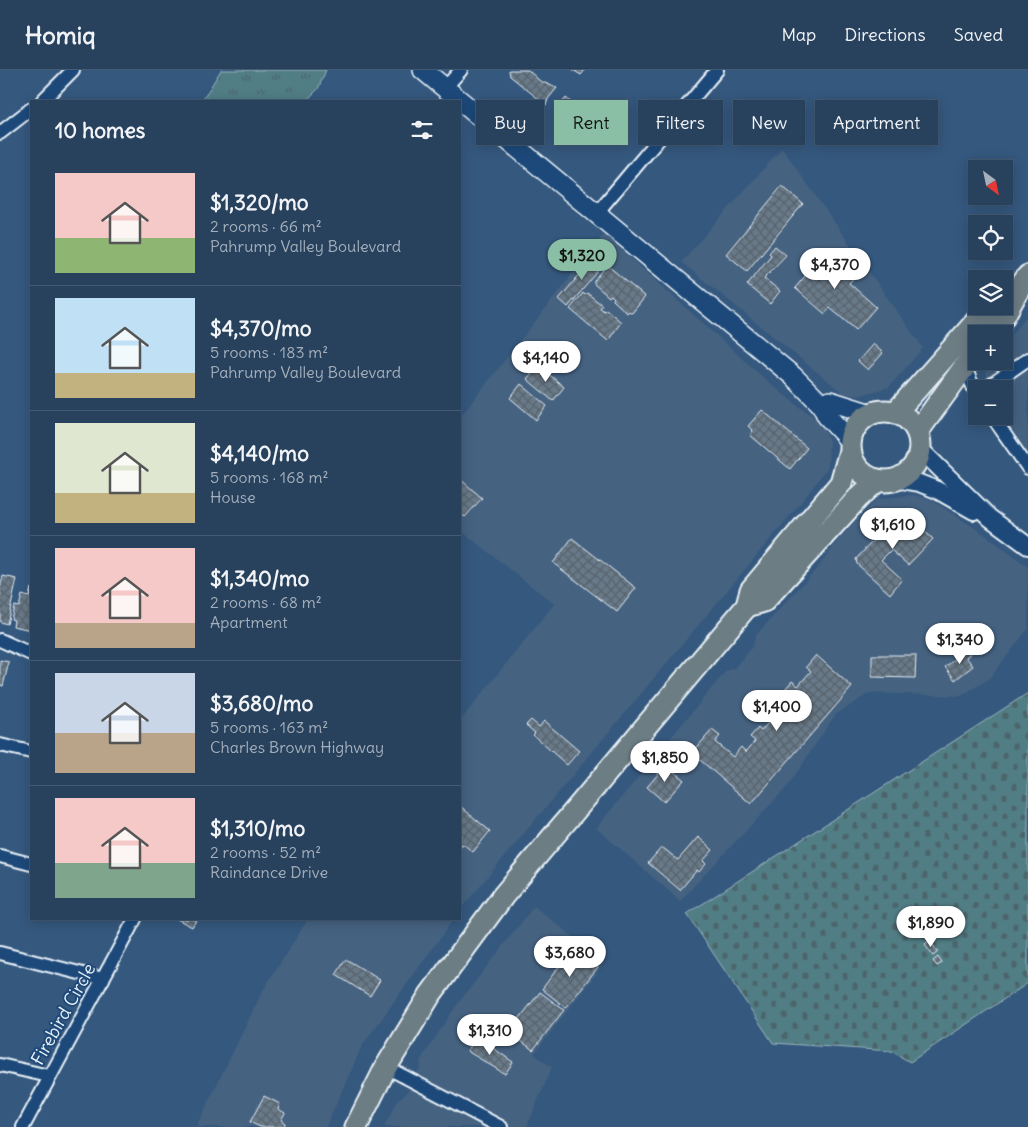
<!DOCTYPE html>
<html lang="en">
<head>
<meta charset="utf-8">
<style>
	:root { --surface:#28425e; --page:#304964; --text:#f1f3f6; --muted:#a5b0bc; --line:#445b73; --accent:#8abfa5 }
	body { margin:0; font-family:Delius,sans-serif; background:var(--page); color:var(--text); height:100vh; display:flex; flex-direction:column; font-size:19px; white-space:nowrap }
	* { box-sizing:border-box; margin:0 }
	p { font-size:16px; color:var(--muted) }
	.icon { flex:none; width:28px; height:28px; fill:none; stroke:currentColor; stroke-width:2; stroke-linecap:round; stroke-linejoin:round }
	.map { position:relative; flex:1; overflow:hidden }
	.side { position:absolute; left:30px; top:30px; width:431px; height:820px; display:flex; flex-direction:column; background:var(--surface); border-radius:0px; box-shadow:0 2px 12px #0003,0 0 0 1px var(--line) }
	.side>* { flex:none }
	.banner { position:absolute; left:476px; top:30px; width:475px; height:45px; display:flex; gap:10px }
	.needle { width:32px; rotate:147deg }
	.tools { position:absolute; left:968px; top:90px; display:grid; gap:10px }
	.tools a { display:grid; place-items:center; width:45px; height:45px; border-radius:0px; background:var(--surface); box-shadow:0 2px 12px #0003,0 0 0 1px var(--line); font-size:25px }
	.price { position:absolute; translate:-50% -42px; padding:0 11px; border-radius:18px; background:#fff; color:#222; font-size:16px; line-height:32px; filter:drop-shadow(0 1px 2px #0008) }
	.price::after { content:''; position:absolute; left:50%; top:30px; width:15px; height:11px; margin-left:-8px; background:inherit; clip-path:polygon(0 0,100% 0,50% 100%) }
	.price.active { background:var(--accent); color:#111 }
	ul { padding:0; list-style:none }
	li { display:flex; align-items:center; gap:15px; height:125px; padding:0 25px }
	li+li { border-top:1px solid var(--line) }
	li span { display:grid; place-items:center; flex:none; width:140px; height:100px; border-radius:0px; color:#555 }
	li>.icon { margin-inline-start:auto }
	span .icon { width:60px; height:60px; fill:#fffc; stroke-width:1 }
	li b { font-size:21px }
	h2 { display:flex; justify-content:space-between; align-items:center; height:60px; padding:0 25px; font-size:21px }
	.tag { padding:0 18px; border-radius:0px; background:var(--surface); box-shadow:0 2px 12px #0003,0 0 0 1px var(--line); font-size:18px; line-height:45px }
	.tag.active { background:var(--accent); color:#111 }
	header { display:flex; align-items:center; gap:30px; box-sizing:border-box; height:70px; padding:0 25px; background:var(--surface); border-bottom:1px solid var(--line) }
	header strong { font-size:24px }
	nav { display:flex; gap:28px; margin-inline-start:auto; font-size:18px }
	.map>svg:first-child { display:block }
	.built { fill:#446281 }
	.grass { fill:url(#grass-tufts); stroke:#9cb7be }
	.cemetery { fill:url(#cemetery-stones); stroke:#9cb7be }
	.building { fill:url(#building-cross-hatch); stroke:#e8f1f8 }
	.lines { fill:none; stroke-linecap:round; stroke-linejoin:round }
	.minor-casing { stroke:#e8f1f8; stroke-width:16 }
	.tertiary-casing { stroke:#e8f1f8; stroke-width:20 }
	.secondary-casing { stroke:#e8f1f8; stroke-width:22 }
	.primary-casing { stroke:#e8f1f8; stroke-width:25 }
	.minor { stroke:#1f4a7a; stroke-width:12 }
	.tertiary { stroke:#1f4a7a; stroke-width:16 }
	.secondary { stroke:#1f4a7a; stroke-width:19 }
	.primary { stroke:#6d7d84; stroke-width:21 }
	.labels { text-anchor:middle; dominant-baseline:central; stroke-width:4; stroke-linejoin:round; paint-order:stroke }
	.street-label { font-size:18px; fill:#e8f1f8; stroke:#1f4a7a }
</style>
</head>
<body>
<header>
<strong>Homiq</strong>
<nav><a>Map</a><a>Directions</a><a>Saved</a></nav>
</header>
<div class="map">
<svg width="1028" height="1057" viewBox="0 0 1028 1057">
	<defs>
		<pattern id="grass-tufts" width="24" height="20" patternUnits="userSpaceOnUse" patternTransform="scale(1.25)"><rect width="24" height="20" fill="#517d85"/><path d="M3 7l-1-3M5 7V3M7 7l1-3M15 17l-1-3M17 17v-4M19 17l1-3" fill="none" stroke="#4c656a"/></pattern>
		<pattern id="cemetery-stones" width="16" height="16" patternUnits="userSpaceOnUse" patternTransform="scale(1.25)"><rect width="16" height="16" fill="#517d85"/><path d="M2 7V4a2 2 0 0 1 4 0v3zM10 15v-3a2 2 0 0 1 4 0v3z" fill="#4c656a"/></pattern>
		<pattern id="building-cross-hatch" width="8" height="8" patternUnits="userSpaceOnUse" patternTransform="scale(1.25)"><rect width="8" height="8" fill="#687988"/><path d="M0 0l8 8M0 8l8-8" fill="none" stroke="#59636c"/></pattern>
	</defs>
	<rect width="100%" height="100%" fill="#35587e"/>
	<filter id="ink" filterUnits="userSpaceOnUse"><feTurbulence type="fractalNoise" baseFrequency=".02" numOctaves="2"/><feDisplacementMap in="SourceGraphic" scale="10" xChannelSelector="R" yChannelSelector="G"/><feConvolveMatrix kernelMatrix="1 2 1 2 8 2 1 2 1" color-interpolation-filters="sRGB"/></filter>
	<g filter="url(#ink)">
		<g class="built">
			<polygon points="782,78 923,278 889,317 858,326 844,324 681,192"/>
			<polygon points="604,164 765,309 798,336 821,351 829,371 828,397 804,429 460,840 460,651 554,534 460,460 460,347"/>
			<polygon points="1028,244 1028,383 1003,346 1004,319 990,319 985,299 991,291 1004,291 1004,275"/>
			<polygon points="913,425 930,429 987,466 1028,497 1028,559 989,609 961,626 870,623 835,645 788,716 680,831 596,758 726,601 734,598 753,576 755,566 819,496 842,465 877,429"/>
			<polygon points="534,836 605,892 534,984 552,997 527,1057 384,1057 399,1028 406,1024 421,996 420,991 456,936"/>
			<polygon points="308,849 454,849 362,976 326,1057 196,1057 263,920"/>
		</g>
		<polygon class="grass" points="221,0 326,0 318,19 306,31 202,31"/>
		<polygon class="cemetery" points="1028,623 1028,913 910,992 891,981 773,973 687,844"/>
		<g class="building">
			<polygon points="509,0 528,0 540,11 557,18 548,29 546,35 510,6"/>
			<polygon points="573,0 585,0 581,5"/>
			<polygon points="566,28 606,62 595,75 560,45 557,39"/>
			<polygon points="782,116 803,134 747,201 726,184"/>
			<polygon points="775,176 786,185 764,208 780,221 770,234 747,215 771,185 769,183"/>
			<polygon points="828,179 857,204 849,213 876,237 856,260 830,238 825,244 795,218"/>
			<polygon points="596,185 605,193 568,237 559,229"/>
			<polygon points="607,195 645,227 632,243 629,241 627,243 613,230 614,228 611,225 609,227 594,214 594,211"/>
			<polygon points="583,223 585,225 587,223 602,235 600,238 604,241 606,239 621,252 608,271 570,239"/>
			<polygon points="873,274 883,283 868,300 858,291"/>
			<polygon points="538,295 564,317 553,331 527,309"/>
			<polygon points="521,314 547,336 536,350 510,328"/>
			<polygon points="762,340 807,378 790,399 750,365 753,361 748,356"/>
			<polygon points="460,409 482,428 465,447 460,443"/>
			<polygon points="902,440 933,469 908,495 891,480 881,490 902,509 890,524 857,494 856,489"/>
			<polygon points="572,468 636,518 617,542 553,493"/>
			<polygon points="3,506 17,509 7,554 0,552 0,518"/>
			<polygon points="31,518 31,560 13,556 14,550 11,549 14,536 19,537 22,525 29,527"/>
			<polygon points="968,579 971,583 966,587 973,596 955,610 945,597"/>
			<polygon points="816,585 852,617 751,734 692,683 712,660 720,666 715,672 733,687 741,677 746,682 755,671 750,667 758,658 761,661 775,645 768,639 792,611 798,616 811,601 806,597"/>
			<polygon points="872,585 916,585 915,608 872,607"/>
			<polygon points="0,590 9,592 3,616 0,615"/>
			<polygon points="531,650 539,657 544,651 579,681 567,695 533,665 535,663 526,655"/>
			<polygon points="666,695 684,710 664,732 647,717"/>
			<polygon points="460,736 490,761 473,782 463,774 460,776"/>
			<polygon points="698,767 713,780 703,791 706,794 699,802 697,800 680,820 648,793 662,777 678,790"/>
			<polygon points="177,849 197,849 192,857"/>
			<polygon points="930,871 938,882 933,886 925,875"/>
			<polygon points="573,878 598,897 566,938 542,919"/>
			<polygon points="938,887 942,893 937,896 933,891"/>
			<polygon points="346,889 380,910 370,926 336,905"/>
			<polygon points="540,922 564,940 533,980 509,962"/>
			<polygon points="477,967 513,992 505,1004 467,981"/>
			<polygon points="264,1026 280,1034 278,1039 285,1043 281,1050 285,1053 284,1057 260,1057 250,1052"/>
		</g>
		<g class="lines">
			<defs>
				<g id="minor">
					<polyline points="445,18 461,0"/>
					<polyline points="42,31 73,0"/>
					<polyline points="0,63 31,39"/>
					<polyline points="595,145 717,0"/>
					<polyline points="964,296 976,323"/>
					<polyline points="985,319 1028,289"/>
					<polyline points="992,346 1028,398"/>
					<polyline points="0,570 31,584"/>
					<polyline points="0,675 31,682"/>
					<polyline points="0,786 31,794"/>
					<polyline points="0,883 103,909"/>
					<polyline points="0,995 49,1006"/>
					<polyline points="386,997 501,1057"/>
					<polyline points="23,1057 135,849"/>
				</g>
				<g id="tertiary">
					<polyline points="921,380 990,448 1028,476"/>
					<polyline points="896,409 919,413 937,420 974,441"/>
				</g>
				<g id="secondary">
					<polyline points="423,0 793,306 821,334 827,346 850,371"/>
					<polyline points="821,334 830,331 871,344"/>
				</g>
				<g id="primary">
					<path d="M992,264C1007,245 1012,226 1028,206"/>
					<circle cx="885" cy="376" r="35"/>
					<polyline points="896,342 990,236"/>
					<polyline points="918,361 976,281"/>
					<polyline points="747,536 764,531 858,428 878,410"/>
					<polyline points="356,1057 386,997 430,925 503,826 747,536 751,520 841,413 850,381"/>
				</g>
			</defs>
			<use href="#minor" class="minor-casing"/>
			<use href="#tertiary" class="tertiary-casing"/>
			<use href="#secondary" class="secondary-casing"/>
			<use href="#primary" class="primary-casing"/>
			<use href="#minor" class="minor"/>
			<use href="#tertiary" class="tertiary"/>
			<use href="#secondary" class="secondary"/>
			<use href="#primary" class="primary"/>
		</g>
	</g>
	<g class="labels">
		<g class="street-label">
			<text transform="translate(63 944) rotate(-61)">Firebird Circle</text>
		</g>
	</g>
</svg>
<div class="tools">
<a><svg class="needle" viewBox="-14 -14 28 28"><path d="M0-13l5 13h-10z" fill="#e53935"/><path d="M0 13l5-13h-10z" fill="#a5b0bc"/></svg></a>
<a><svg class="icon" aria-label="locate" viewBox="0 0 24 24"><circle cx="12" cy="12" r="6"/><path d="M12 2v4M12 18v4M2 12h4M18 12h4"/></svg></a>
<a><svg class="icon" aria-label="layers" viewBox="0 0 24 24"><path d="M12 4l9 5-9 5-9-5zM3 14l9 5 9-5"/></svg></a>
<a>+</a>
<a>−</a>
</div>
<b class="price active" style="left:582px;top:211px">$1,320</b>
<b class="price" style="left:835px;top:220px">$4,370</b>
<b class="price" style="left:546px;top:313px">$4,140</b>
<b class="price" style="left:893px;top:480px">$1,610</b>
<b class="price" style="left:960px;top:595px">$1,340</b>
<b class="price" style="left:777px;top:662px">$1,400</b>
<b class="price" style="left:665px;top:713px">$1,850</b>
<b class="price" style="left:931px;top:878px">$1,890</b>
<b class="price" style="left:570px;top:908px">$3,680</b>
<b class="price" style="left:490px;top:986px">$1,310</b>
<div class="banner">
<a class="tag">Buy</a>
<a class="tag active">Rent</a>
<a class="tag">Filters</a>
<a class="tag">New</a>
<a class="tag">Apartment</a>
</div>
<section class="side">
<h2>10 homes<svg class="icon" aria-label="filters" viewBox="0 0 24 24"><path d="M4 7h16M4 17h16"/><circle cx="9" cy="7" r="2"/><circle cx="15" cy="17" r="2"/></svg></h2>
<ul>
<li><span style="background:linear-gradient(#f6c9c9 65%,#8fb573 0)"><svg class="icon" aria-label="home" viewBox="0 0 24 24"><path d="M3 11l9-7 9 7M6 9v11h12V9"/></svg></span><div><b>$1,320/mo</b><p>2 rooms · 66 m²</p><p>Pahrump Valley Boulevard</p></div></li>
<li><span style="background:linear-gradient(#bfe0f5 75%,#c2b280 0)"><svg class="icon" aria-label="home" viewBox="0 0 24 24"><path d="M3 11l9-7 9 7M6 9v11h12V9"/></svg></span><div><b>$4,370/mo</b><p>5 rooms · 183 m²</p><p>Pahrump Valley Boulevard</p></div></li>
<li><span style="background:linear-gradient(#dfe7d0 70%,#c2b280 0)"><svg class="icon" aria-label="home" viewBox="0 0 24 24"><path d="M3 11l9-7 9 7M6 9v11h12V9"/></svg></span><div><b>$4,140/mo</b><p>5 rooms · 168 m²</p><p>House</p></div></li>
<li><span style="background:linear-gradient(#f6c9c9 75%,#b9a48a 0)"><svg class="icon" aria-label="home" viewBox="0 0 24 24"><path d="M3 11l9-7 9 7M6 9v11h12V9"/></svg></span><div><b>$1,340/mo</b><p>2 rooms · 68 m²</p><p>Apartment</p></div></li>
<li><span style="background:linear-gradient(#c9d6e8 60%,#b9a48a 0)"><svg class="icon" aria-label="home" viewBox="0 0 24 24"><path d="M3 11l9-7 9 7M6 9v11h12V9"/></svg></span><div><b>$3,680/mo</b><p>5 rooms · 163 m²</p><p>Charles Brown Highway</p></div></li>
<li><span style="background:linear-gradient(#f6c9c9 65%,#7fa58c 0)"><svg class="icon" aria-label="home" viewBox="0 0 24 24"><path d="M3 11l9-7 9 7M6 9v11h12V9"/></svg></span><div><b>$1,310/mo</b><p>2 rooms · 52 m²</p><p>Raindance Drive</p></div></li>
</ul>
</section>
</div>
</body>
</html>
